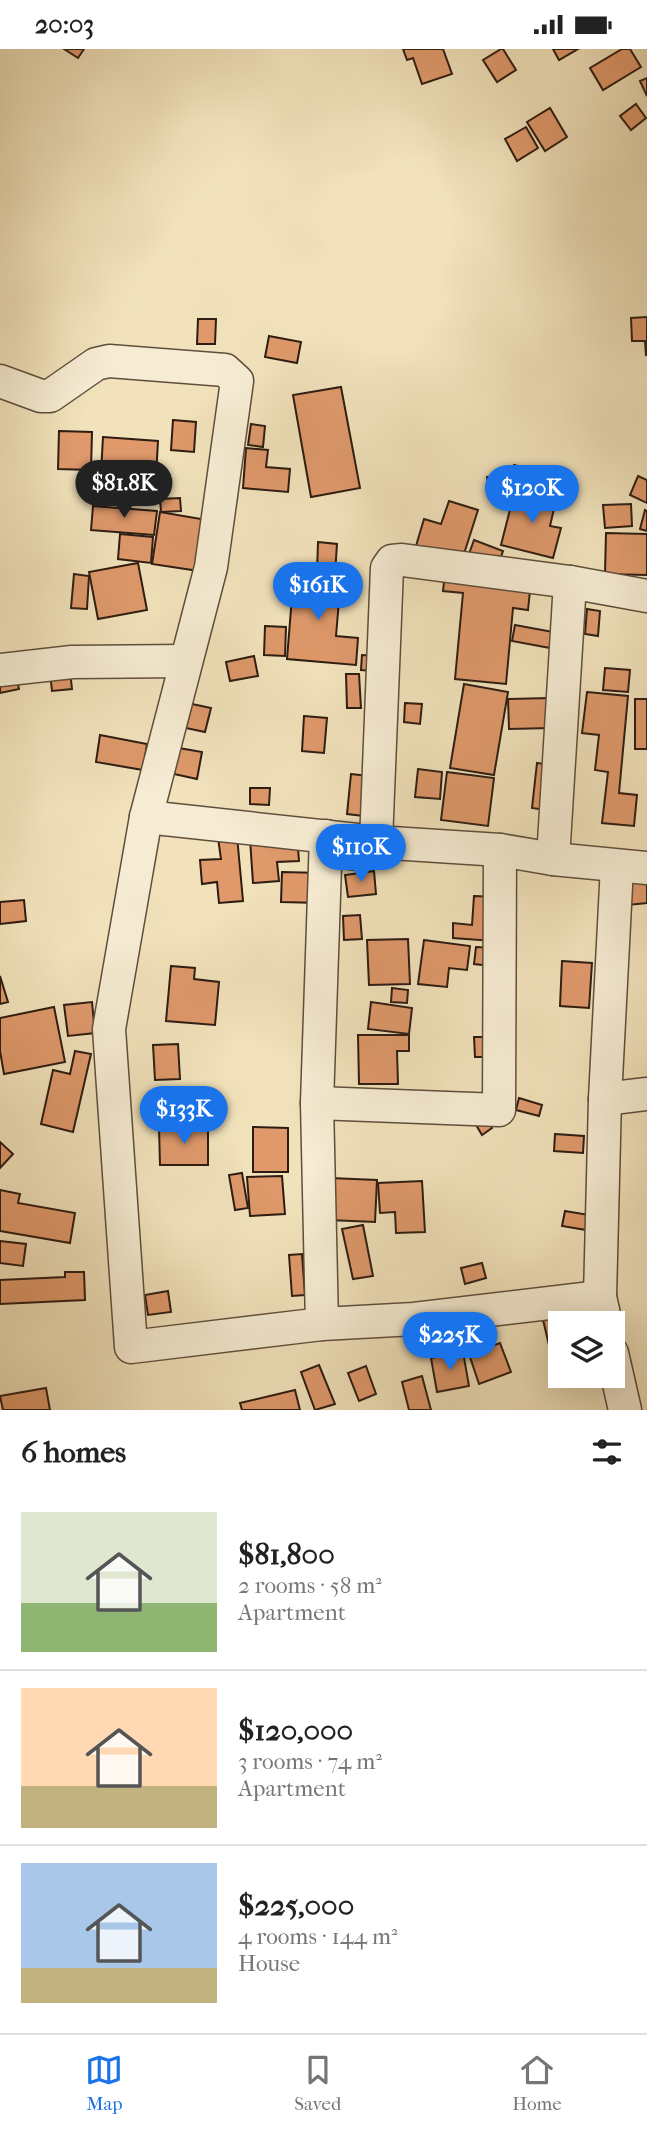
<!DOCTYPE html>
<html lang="en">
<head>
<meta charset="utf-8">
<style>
	:root { --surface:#fff; --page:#f6f6f6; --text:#222; --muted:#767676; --line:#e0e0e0; --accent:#1a73e8 }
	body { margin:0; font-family:"IM FELL French Canon",serif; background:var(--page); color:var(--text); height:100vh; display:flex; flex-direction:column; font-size:26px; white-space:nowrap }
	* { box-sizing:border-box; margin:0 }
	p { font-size:23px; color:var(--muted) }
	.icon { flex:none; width:38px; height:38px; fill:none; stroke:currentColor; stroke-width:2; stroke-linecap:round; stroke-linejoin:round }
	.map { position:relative; height:1361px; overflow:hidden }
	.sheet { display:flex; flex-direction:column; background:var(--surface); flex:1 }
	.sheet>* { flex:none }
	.tools { position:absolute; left:548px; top:1262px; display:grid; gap:14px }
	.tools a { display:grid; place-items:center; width:77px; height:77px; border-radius:0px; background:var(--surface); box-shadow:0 7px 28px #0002; font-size:35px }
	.price { position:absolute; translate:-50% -60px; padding:0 16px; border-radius:24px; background:var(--accent); color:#fff; font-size:23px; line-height:46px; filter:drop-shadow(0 2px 4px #0008) }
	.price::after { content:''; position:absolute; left:50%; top:42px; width:21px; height:16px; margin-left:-10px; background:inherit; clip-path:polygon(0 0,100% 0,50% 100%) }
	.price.selected { background:#222; color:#fff }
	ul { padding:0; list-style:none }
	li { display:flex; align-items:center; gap:21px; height:175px; padding:0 21px }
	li+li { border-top:2px solid var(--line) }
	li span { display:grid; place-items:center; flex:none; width:196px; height:140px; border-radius:0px; color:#555 }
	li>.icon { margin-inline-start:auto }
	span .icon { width:84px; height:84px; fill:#fffc; stroke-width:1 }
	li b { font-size:30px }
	h2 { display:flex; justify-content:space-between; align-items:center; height:84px; padding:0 21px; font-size:30px }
	.status { display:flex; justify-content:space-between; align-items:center; height:49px; padding:0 35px; background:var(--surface); direction:ltr }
	.status svg { height:19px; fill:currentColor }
	.dock { display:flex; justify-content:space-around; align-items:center; height:98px; border-top:2px solid var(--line); background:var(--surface); font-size:19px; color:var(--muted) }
	.dock a { display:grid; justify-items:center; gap:4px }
	.dock .selected { color:var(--accent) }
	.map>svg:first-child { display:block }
	.building { fill:#df996b; stroke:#2e1c12; stroke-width:2 }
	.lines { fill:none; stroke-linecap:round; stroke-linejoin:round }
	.street-casing { stroke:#5f4e3c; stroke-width:35 }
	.street { stroke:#f6ecd3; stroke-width:32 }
</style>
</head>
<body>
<div class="status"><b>20:03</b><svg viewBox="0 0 49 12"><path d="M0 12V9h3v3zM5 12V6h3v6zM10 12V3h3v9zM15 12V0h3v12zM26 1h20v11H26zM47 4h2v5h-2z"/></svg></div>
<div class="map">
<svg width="647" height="1361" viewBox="0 0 647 1361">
	<rect width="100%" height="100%" fill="#f1e2bb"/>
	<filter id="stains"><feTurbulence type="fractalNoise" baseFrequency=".00286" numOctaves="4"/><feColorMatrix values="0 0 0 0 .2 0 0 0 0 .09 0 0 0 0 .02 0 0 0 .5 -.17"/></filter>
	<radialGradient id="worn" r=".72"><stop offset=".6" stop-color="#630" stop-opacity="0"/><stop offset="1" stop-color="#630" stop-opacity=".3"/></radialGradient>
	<g class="building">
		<polygon points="64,0 84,0 78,9"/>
		<polygon points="403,0 443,0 452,25 422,35 413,9 407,11"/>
		<polygon points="501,0 503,0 516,21 497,33 483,11"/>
		<polygon points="553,0 578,0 559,11"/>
		<polygon points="622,0 630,0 641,18 603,41 590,19"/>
		<polygon points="647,29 647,47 640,32"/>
		<polygon points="636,55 646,69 631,81 620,67"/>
		<polygon points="550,59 567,88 545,102 527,73"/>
		<polygon points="526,78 538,99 517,112 505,90"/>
		<polygon points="647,268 647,306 646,306 645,292 632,292 631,269"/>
		<polygon points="198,270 216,270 215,295 197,295"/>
		<polygon points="269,287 301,293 297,314 265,308"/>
		<polygon points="341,338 360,439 311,448 293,346"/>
		<polygon points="173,371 196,373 194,403 171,401"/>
		<polygon points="251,375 265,377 263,398 248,396"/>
		<polygon points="59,382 92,383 91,421 58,420"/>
		<polygon points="103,388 158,392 155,445 100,441"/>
		<polygon points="246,399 268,401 266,418 290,420 288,443 243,439"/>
		<polygon points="514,416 557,427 552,448 509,438"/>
		<polygon points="504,426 506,446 490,448 487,428"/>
		<polygon points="638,427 647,431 647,454 630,446"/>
		<polygon points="515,441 556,451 550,477 561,479 553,509 501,496"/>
		<polygon points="180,449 181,462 161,463 160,450"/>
		<polygon points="449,452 478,461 462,511 416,497 424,470 441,475"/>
		<polygon points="631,455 632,477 605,479 603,456"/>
		<polygon points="93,457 157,462 154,486 91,481"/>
		<polygon points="645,461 647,462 647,482 640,480"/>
		<polygon points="160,463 207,471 199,522 152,515"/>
		<polygon points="606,484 647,485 647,526 605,525"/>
		<polygon points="120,485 153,488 151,514 118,510"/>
		<polygon points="474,491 503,502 498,516 469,505"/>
		<polygon points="318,493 337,495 335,525 317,524"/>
		<polygon points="138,514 147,561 98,570 89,523"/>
		<polygon points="446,514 532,522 528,561 513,559 506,635 455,630 463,544 443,542"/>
		<polygon points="294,523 341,528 336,587 358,589 356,616 287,610"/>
		<polygon points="74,525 89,527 87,560 71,559"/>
		<polygon points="587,560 600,562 598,587 585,585"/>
		<polygon points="515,576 564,585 561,601 512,592"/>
		<polygon points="265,577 286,578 285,607 264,606"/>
		<polygon points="362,606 386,608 385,623 361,621"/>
		<polygon points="254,607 258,627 230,632 226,613"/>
		<polygon points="14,618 19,640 0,644 0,622"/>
		<polygon points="605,619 630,621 628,643 603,641"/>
		<polygon points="70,622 72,640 52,642 50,624"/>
		<polygon points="346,625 359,625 361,659 347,659"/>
		<polygon points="464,635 508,643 494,726 450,719"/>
		<polygon points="587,643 628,647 619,744 637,746 634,777 602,774 608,723 595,721 599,686 582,684"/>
		<polygon points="550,649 551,679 509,680 508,650"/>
		<rect x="635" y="650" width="12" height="50"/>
		<polygon points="405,654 422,655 420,675 404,673"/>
		<polygon points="192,655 211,659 205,683 186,679"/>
		<polygon points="304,667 327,669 324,704 302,702"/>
		<polygon points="100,686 147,695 143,721 96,713"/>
		<polygon points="179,699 202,703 197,730 174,725"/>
		<polygon points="537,714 557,717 552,762 532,759"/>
		<polygon points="418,720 442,723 440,750 415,748"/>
		<polygon points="447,723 494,729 488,777 441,771"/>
		<polygon points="351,725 377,728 372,768 347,765"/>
		<polygon points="250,739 270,739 269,756 250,755"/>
		<polygon points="237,787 243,852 219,854 217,833 202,835 200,811 221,810 218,789"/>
		<polygon points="297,787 299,812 277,813 279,832 253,834 250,790"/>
		<polygon points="348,794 367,796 365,822 346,820"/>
		<polygon points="374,822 376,845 348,848 345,826"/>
		<polygon points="282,823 321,824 320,854 281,853"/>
		<polygon points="647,824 647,854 619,857 616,827"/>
		<polygon points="474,847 496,848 493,892 453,889 453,874 472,876"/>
		<polygon points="24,851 26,872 0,875 0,853"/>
		<polygon points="360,866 362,890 344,891 343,867"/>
		<polygon points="408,890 410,935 369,936 367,891"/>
		<polygon points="424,891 470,897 467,921 449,919 447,938 418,935"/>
		<polygon points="476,898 493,899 491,917 474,915"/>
		<polygon points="562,912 592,914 589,959 560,957"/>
		<polygon points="171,917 195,919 194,930 219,933 215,976 166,972"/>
		<polygon points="0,927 8,953 0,955"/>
		<polygon points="392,939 408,941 407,954 391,953"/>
		<polygon points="92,953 95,984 68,987 64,956"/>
		<polygon points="371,953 412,959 409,985 368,980"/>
		<polygon points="54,958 65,1013 4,1025 0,1002 0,969"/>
		<polygon points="358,986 409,986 409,1002 397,1002 398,1035 359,1035"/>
		<polygon points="474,988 488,988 489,1008 475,1008"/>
		<polygon points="178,995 180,1030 155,1031 153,996"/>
		<polygon points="75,1002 91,1005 73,1083 41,1075 53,1021 70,1025"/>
		<polygon points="519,1049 542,1056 539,1067 516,1061"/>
		<polygon points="482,1063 492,1079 482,1086 472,1069"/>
		<polygon points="159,1078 208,1078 208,1116 160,1116"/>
		<polygon points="253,1078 288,1079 288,1123 253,1123"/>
		<polygon points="555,1085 584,1087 583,1104 554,1102"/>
		<polygon points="0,1093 13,1105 0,1119"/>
		<polygon points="242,1124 248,1159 235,1161 229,1126"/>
		<polygon points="282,1127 285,1165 250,1167 247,1128"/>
		<polygon points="330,1129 377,1131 375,1173 329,1171"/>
		<polygon points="422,1132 425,1183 396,1184 395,1163 380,1164 378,1134"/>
		<polygon points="0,1141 20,1145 18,1154 75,1164 70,1194 0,1182"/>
		<polygon points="565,1162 595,1167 592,1182 562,1177"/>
		<polygon points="363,1176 373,1227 353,1230 342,1180"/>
		<polygon points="0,1192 26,1195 23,1217 0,1214"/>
		<polygon points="302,1205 305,1246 292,1247 289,1206"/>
		<polygon points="482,1214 486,1229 465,1235 461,1219"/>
		<polygon points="65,1223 84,1223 85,1251 0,1255 0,1231 65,1228"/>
		<polygon points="168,1242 171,1263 148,1266 145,1246"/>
		<polygon points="583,1248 589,1274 560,1274 560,1307 552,1309 540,1258"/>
		<polygon points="475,1262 487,1295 468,1301 456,1268"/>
		<polygon points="500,1294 511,1323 479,1335 469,1305"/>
		<polygon points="463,1303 469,1337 437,1343 431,1309"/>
		<polygon points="319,1316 335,1355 315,1361 301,1323"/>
		<polygon points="366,1317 376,1345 359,1352 348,1324"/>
		<polygon points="422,1327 431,1361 409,1361 402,1333"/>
		<polygon points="46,1339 50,1361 3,1361 0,1347"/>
		<polygon points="295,1341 300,1361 242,1361 240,1354"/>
	</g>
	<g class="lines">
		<defs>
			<g id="street">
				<polyline points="0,332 41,347 50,347 96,315 109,312 225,321 237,332 211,518 146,768 109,980 131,1298 322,1275 414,1270 600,1248"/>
				<polyline points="0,621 72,613 186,612"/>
				<polyline points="146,768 376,793 500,801 553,810 647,819"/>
				<polyline points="376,793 387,519 392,512 402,511 570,533 647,547"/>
				<polyline points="553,810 570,533"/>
				<polyline points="605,1050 647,1045"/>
				<polyline points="317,1054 499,1061 500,801"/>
				<polyline points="606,1274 600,1248 605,1050 617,817"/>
				<polyline points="322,1275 317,1054 326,787"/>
				<polyline points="612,1304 625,1361"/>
			</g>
		</defs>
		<use href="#street" class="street-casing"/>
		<use href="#street" class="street"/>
	</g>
	<rect width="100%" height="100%" filter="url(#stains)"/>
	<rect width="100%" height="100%" fill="url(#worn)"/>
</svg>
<div class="tools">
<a><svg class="icon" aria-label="layers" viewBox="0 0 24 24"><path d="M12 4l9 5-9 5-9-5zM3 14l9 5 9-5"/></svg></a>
</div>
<b class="price selected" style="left:124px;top:471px">$81.8K</b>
<b class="price" style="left:532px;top:476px">$120K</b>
<b class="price" style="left:318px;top:573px">$161K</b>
<b class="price" style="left:361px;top:835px">$110K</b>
<b class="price" style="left:184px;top:1097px">$133K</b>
<b class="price" style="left:450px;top:1323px">$225K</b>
</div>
<section class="sheet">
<h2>6 homes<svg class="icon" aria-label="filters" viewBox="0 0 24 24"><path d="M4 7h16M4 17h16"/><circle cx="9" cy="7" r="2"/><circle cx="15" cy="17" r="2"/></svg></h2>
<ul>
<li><span style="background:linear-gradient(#dfe7d0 65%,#8fb573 0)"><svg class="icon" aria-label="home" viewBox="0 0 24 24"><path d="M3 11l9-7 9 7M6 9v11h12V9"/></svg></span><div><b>$81,800</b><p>2 rooms · 58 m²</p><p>Apartment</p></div></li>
<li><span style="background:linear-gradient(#ffd9b3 70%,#c2b280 0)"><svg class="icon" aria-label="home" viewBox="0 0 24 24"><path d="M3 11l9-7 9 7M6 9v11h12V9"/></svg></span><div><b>$120,000</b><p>3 rooms · 74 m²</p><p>Apartment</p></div></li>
<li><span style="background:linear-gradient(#a9c7e8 75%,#c2b280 0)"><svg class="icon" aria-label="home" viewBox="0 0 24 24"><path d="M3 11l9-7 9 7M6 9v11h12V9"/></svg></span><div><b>$225,000</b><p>4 rooms · 144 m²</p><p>House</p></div></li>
</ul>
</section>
<nav class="dock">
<a class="selected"><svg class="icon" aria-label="map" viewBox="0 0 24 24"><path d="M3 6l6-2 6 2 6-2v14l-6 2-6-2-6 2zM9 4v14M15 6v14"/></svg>Map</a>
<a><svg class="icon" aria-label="saved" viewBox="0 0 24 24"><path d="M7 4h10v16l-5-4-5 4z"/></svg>Saved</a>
<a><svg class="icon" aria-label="home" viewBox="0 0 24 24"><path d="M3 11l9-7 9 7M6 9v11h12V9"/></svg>Home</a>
</nav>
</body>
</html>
